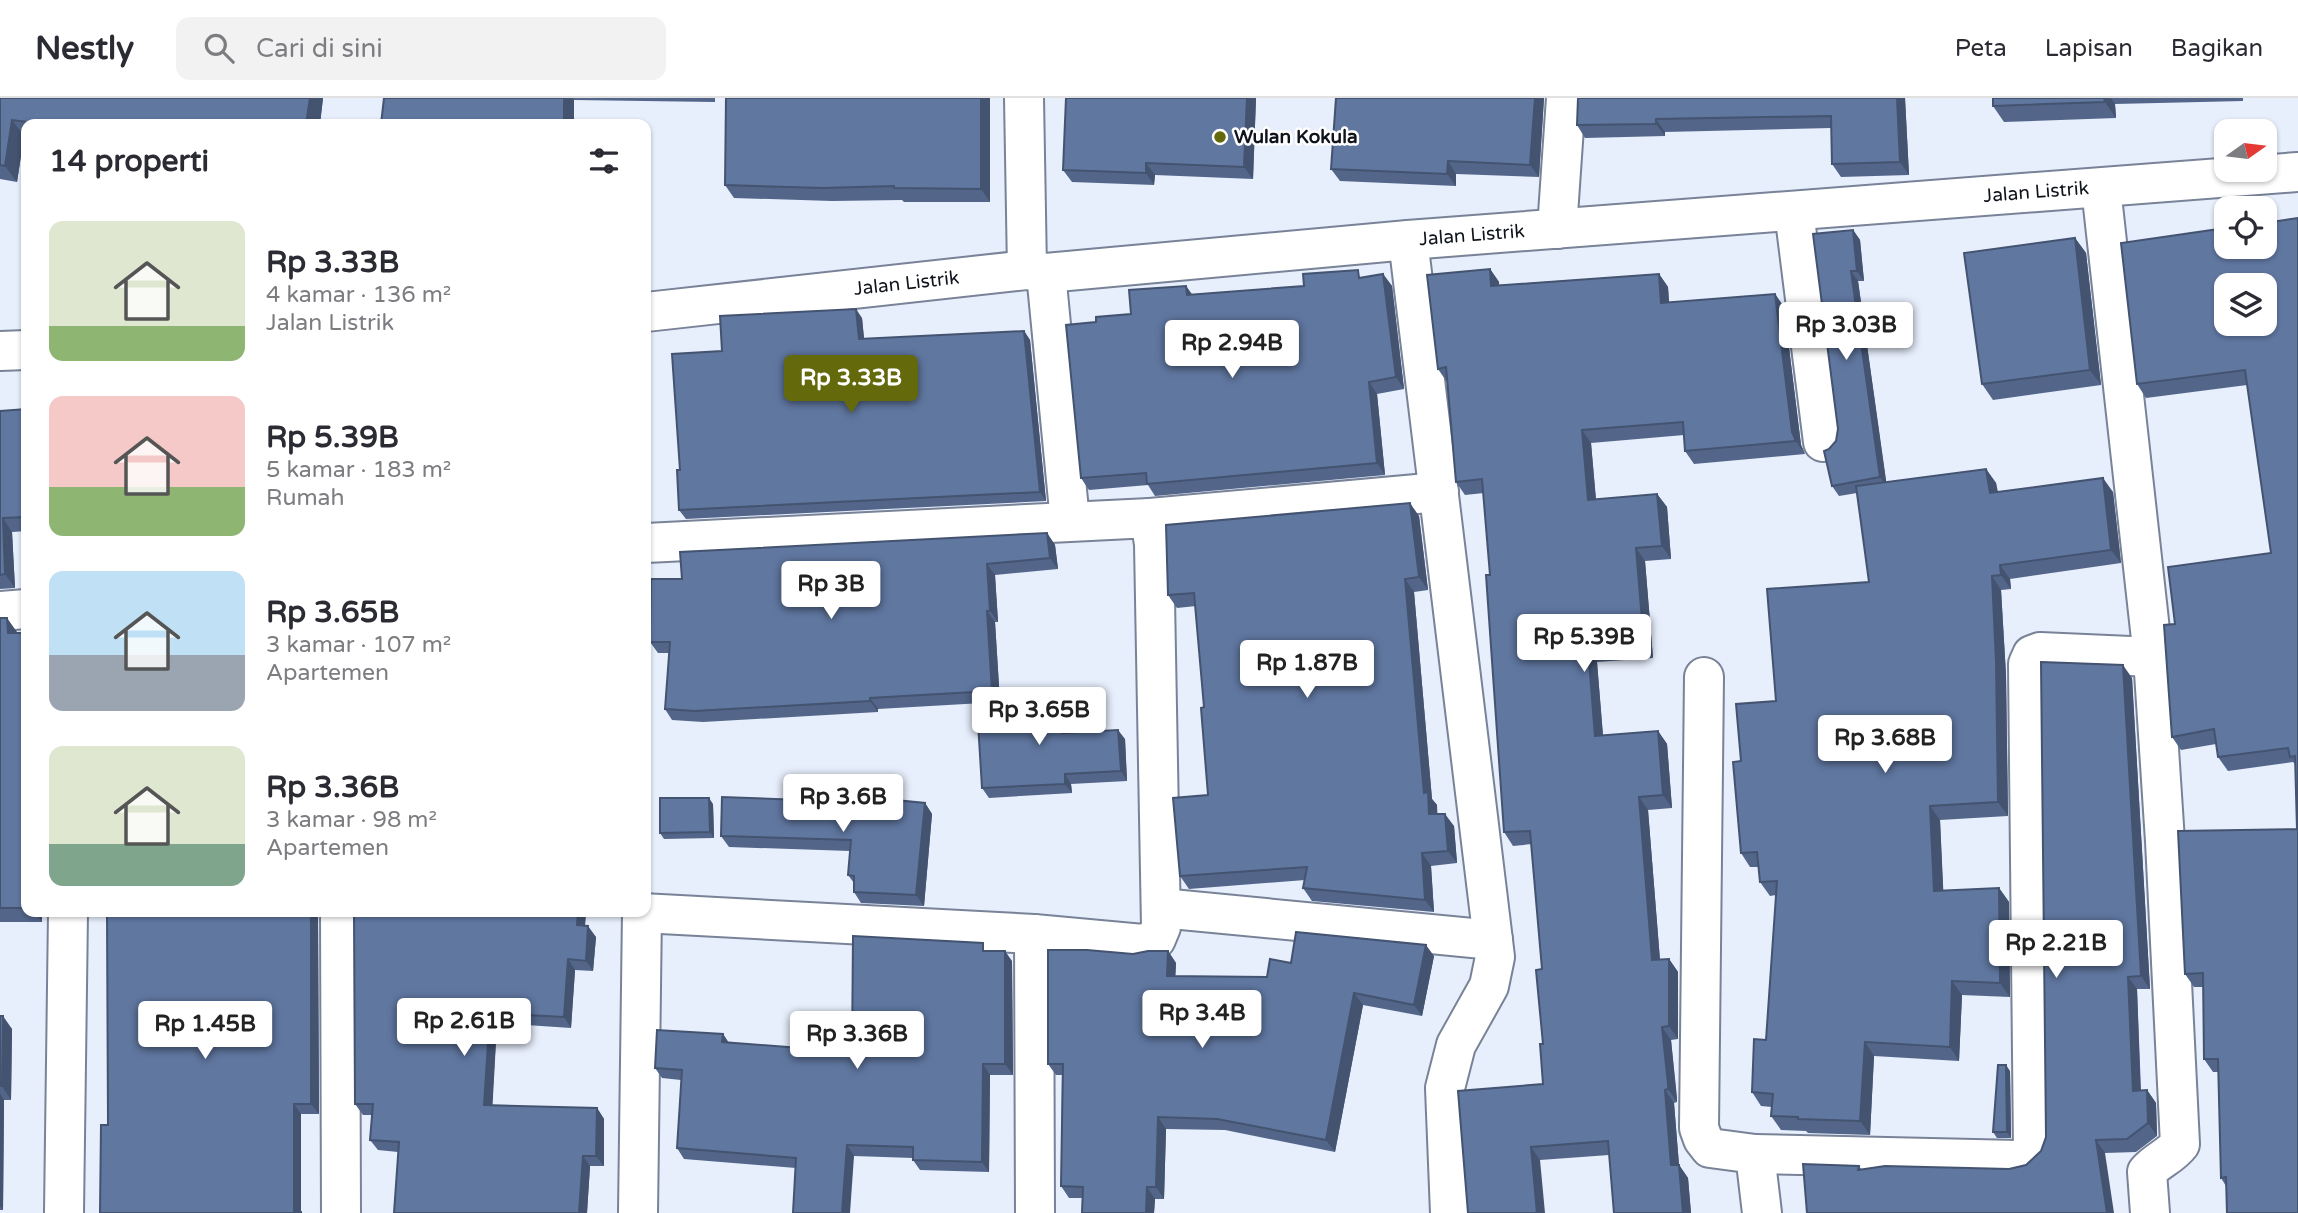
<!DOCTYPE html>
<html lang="id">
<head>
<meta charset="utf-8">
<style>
	:root { --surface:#fff; --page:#f2f2f3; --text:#2b2b33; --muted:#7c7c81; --line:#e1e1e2; --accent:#646a0c }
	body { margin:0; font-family:"Varela Round",sans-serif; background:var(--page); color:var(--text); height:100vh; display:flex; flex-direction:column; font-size:26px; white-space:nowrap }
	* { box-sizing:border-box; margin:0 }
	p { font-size:23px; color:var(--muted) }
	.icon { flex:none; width:38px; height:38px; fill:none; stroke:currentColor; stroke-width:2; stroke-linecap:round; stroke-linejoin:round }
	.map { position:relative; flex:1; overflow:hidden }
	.drawer { position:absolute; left:21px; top:21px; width:630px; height:798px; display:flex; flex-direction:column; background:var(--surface); border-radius:14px; box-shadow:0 2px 5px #0004 }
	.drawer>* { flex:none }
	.needle { width:46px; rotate:76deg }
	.tools { position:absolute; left:2214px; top:21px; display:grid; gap:14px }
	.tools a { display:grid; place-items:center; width:63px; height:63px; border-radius:14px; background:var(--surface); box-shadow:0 2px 5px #0004; font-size:35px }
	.price { position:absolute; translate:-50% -60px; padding:0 16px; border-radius:7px; background:#fff; color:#222; font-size:23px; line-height:46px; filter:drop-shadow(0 2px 4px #0008) }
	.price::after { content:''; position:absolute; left:50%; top:42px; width:21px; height:16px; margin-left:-10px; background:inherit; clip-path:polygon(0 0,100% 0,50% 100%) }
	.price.current { background:var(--accent); color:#fff }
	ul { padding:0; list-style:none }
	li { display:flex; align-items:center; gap:21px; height:175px; padding:0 28px }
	li span { display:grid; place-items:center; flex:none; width:196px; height:140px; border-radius:14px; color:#555 }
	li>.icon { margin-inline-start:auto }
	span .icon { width:84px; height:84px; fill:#fffc; stroke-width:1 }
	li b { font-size:30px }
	h2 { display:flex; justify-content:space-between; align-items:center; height:84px; padding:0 28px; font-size:30px }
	header { display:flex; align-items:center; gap:42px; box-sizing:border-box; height:98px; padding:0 35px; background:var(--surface); border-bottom:2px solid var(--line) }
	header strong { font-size:33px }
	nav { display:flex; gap:38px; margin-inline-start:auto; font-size:24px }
	.search { width:490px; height:63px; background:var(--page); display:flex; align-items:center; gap:18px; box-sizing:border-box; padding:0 24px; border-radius:14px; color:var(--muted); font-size:26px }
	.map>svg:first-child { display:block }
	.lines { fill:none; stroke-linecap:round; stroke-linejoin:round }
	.minor-casing { stroke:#788397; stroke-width:42 }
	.minor { stroke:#fff; stroke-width:38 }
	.wall { fill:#53668a }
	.shaded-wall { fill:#435370 }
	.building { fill:#6077a0; stroke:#435370; stroke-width:2; fill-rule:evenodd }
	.poi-dot { fill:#646a0c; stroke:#fff; stroke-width:2.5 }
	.labels { text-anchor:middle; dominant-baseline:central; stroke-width:5; stroke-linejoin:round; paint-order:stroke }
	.poi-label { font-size:19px; font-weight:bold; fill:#0f131b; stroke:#fff; text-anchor:start }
	.street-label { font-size:19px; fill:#0f131b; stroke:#fff }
</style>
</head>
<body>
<header>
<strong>Nestly</strong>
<div class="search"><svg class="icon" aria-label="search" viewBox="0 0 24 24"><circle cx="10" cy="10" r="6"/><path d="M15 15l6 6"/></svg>Cari di sini</div>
<nav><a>Peta</a><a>Lapisan</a><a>Bagikan</a></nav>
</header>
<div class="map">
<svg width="2298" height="1115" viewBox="0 0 2298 1115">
	<rect width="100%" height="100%" fill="#e7eefc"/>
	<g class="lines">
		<defs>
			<g id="minor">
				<polyline points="1024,0 1027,172"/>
				<polyline points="1794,113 1823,344"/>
				<polyline points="1557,131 1566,0"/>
				<polyline points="1408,142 1495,859 1489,888 1456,947 1445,990 1450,1115"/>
				<polyline points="1046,175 1070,423"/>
				<path id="s1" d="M646,214L1027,172L1046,175L1408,142L2298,74"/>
				<polyline points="0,253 26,252"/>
				<polyline points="1150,420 1439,394"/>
				<polyline points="0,513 26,511"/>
				<polyline points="1704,579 1699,1030 1703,1041 1710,1050 1755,1056 1762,1115"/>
				<polyline points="1161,810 1493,842"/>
				<polyline points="340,814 341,1115"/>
				<polyline points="642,815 1034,836 1143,846 1156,841 1161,829 1154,446 1150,420 646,445"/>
				<polyline points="1034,836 1035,1115"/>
				<polyline points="1755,1056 2018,1062 2027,1059 2033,1052 2028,566 2032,557 2040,554 2153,559 2101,90"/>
				<polyline points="64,1115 68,814"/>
				<polyline points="638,1115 642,814"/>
				<path d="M2150,1115L2147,1074C2156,1063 2171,1058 2180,1046L2165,743L2153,559"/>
			</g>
		</defs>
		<use href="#minor" class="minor-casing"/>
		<use href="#minor" class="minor"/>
	</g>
	<g class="wall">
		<polygon points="0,0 323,0 320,26 26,26 26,38 24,38 17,84 0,81"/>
		<polygon points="384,0 715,0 715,4 574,2 574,26 381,26"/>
		<polygon points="726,0 990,0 990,104 904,104 902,102 832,103 734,100 725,87"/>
		<polygon points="1256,0 1253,81 1155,77 1154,87 1072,84 1063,72"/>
		<polygon points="1544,0 1539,79 1456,76 1456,88 1340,83 1331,71"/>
		<polygon points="1905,0 1909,77 1841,79 1832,66 1831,30 1665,34 1665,38 1585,40 1577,27"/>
		<polygon points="1993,0 2243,0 2243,3 2115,6 2116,20 2004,24 1993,8"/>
		<polygon points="2298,120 2298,1115 2226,1088 2221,1080 2218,974 2213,974 2204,961 2203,889 2194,889 2185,876 2297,731 2295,666 2293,664 2228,673 2218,659 2216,646 2181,652 2172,639 2175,526 2271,455 2247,287 2146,300 2137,286"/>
		<polygon points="1853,132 1860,142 1864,183 1858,183 1886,384 1986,371 1996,385 1998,394 2113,394 2121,465 2010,481 2011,491 2001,492 2006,577 2008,718 1940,722 1943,793 1999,790 2009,804 2010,899 1962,897 1959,963 1874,958 1870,1037 1808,1035 1806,1033 1781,1032 1771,1018 1772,1009 1761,1008 1752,994 1766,942 1776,797 1770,798 1760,784 1758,769 1750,769 1741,755 1741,663 1776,603 1869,484 1857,395 1839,398 1832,388 1829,351 1836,343 1838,331"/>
		<polygon points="2075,140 2086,155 2101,287 1993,302 1982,286"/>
		<polygon points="1490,171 1499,184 1499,187 1659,176 1668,189 1669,205 1775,196 1784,209 1801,347 1805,356 1694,366 1685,353 1684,337 1591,345 1596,401 1657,396 1667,409 1671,461 1645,463 1653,560 1597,564 1603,637 1658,633 1667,646 1672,710 1648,712 1660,862 1669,861 1678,874 1678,941 1671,942 1677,999 1677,1004 1674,1005 1679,1067 1688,1080 1691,1115 1614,1115 1609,1057 1540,1062 1468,1115 1543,986 1542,871 1532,746 1513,748 1504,734 1490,477 1484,395 1465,397 1456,384 1447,284 1438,271"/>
		<polygon points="1383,176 1392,188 1404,291 1377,296 1385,377 1155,398 1148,387 1089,392 1081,380 1096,224 1131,216 1186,188 1192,197 1304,188"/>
		<polygon points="862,220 864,241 1024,233 1030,242 1046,403 686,421 679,412 680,372 722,253"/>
		<polygon points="26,311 26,433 12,434 15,490 0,491 0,313"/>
		<polygon points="1419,418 1428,492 1414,494 1432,701 1437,707 1437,716 1454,728 1457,765 1431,768 1434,814 1312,803 1303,790 1305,782 1189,791 1180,778 1208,697 1204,609 1196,508 1177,510 1168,497"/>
		<polygon points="1047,435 1055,447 1058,471 995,477 998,524 995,524 1000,604 878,611 878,614 703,624 672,622 665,611 669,555 658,555 650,544 682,481"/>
		<polygon points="0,520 17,535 26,535 26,814 42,814 42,824 0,824"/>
		<polygon points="2132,580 2150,891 2137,891 2141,992 2147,992 2156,1005 2157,1038 2136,1054 2105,1055 1807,1115 1859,1068 1862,1072 2009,1071 2026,1067 2041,1053 2046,1039"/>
		<polygon points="1060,604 1067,613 1068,635 1125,641 1127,683 1071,686 1072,695 989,700 982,690"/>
		<polygon points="855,704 925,705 932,716 924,808 861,805 854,794 854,785 848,777 850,753 729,749 721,738"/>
		<polygon points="713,706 714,740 664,741 660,735"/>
		<polygon points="318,814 319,1016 301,1016 301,1114 302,1115 100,1115 108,1027"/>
		<polygon points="354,814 586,814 585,828 596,839 593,873 575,872 571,930 497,925 492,1007 597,1010 604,1021 604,1068 590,1068 587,1115 394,1115 398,1054 378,1052 370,1042 372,1017 363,1017 355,1006"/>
		<polygon points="988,853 1012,863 1013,977 990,977 989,1074 920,1072 913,1062 913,1060 854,1058 796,1070 684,1061 677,1050 681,982 662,980 655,970 723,936 729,945 852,954"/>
		<polygon points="1168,853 1176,865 1175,878 1267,879 1291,865 1434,858 1422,918 1363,907 1335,1054 1225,1032 1166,1031 1164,1101 1155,1101 1154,1115 1083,1115 1083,1100 1069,1100 1061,1088 1062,977 1056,977 1048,966 1133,856"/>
		<polygon points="0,918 12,931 11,1002 4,1002 3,1112 0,1112"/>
		<polygon points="2010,973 2011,1040 1997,1040 1993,1034"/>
	</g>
	<g class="shaded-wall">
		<polygon points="310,0 323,0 320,26 306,26"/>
		<polygon points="564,0 572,0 574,2 574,26 564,26"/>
		<polygon points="981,0 990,0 990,104 981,91"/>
		<polygon points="1247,0 1256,0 1253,81 1244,69"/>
		<polygon points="1535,0 1544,0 1539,79 1530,67"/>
		<polygon points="1897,0 1905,0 1909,77 1900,64"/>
		<polygon points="2104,0 2111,0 2115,6 2116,20 2105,4"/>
		<polygon points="1656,21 1665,34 1665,38 1656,26"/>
		<polygon points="12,22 24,38 17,84 5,68"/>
		<polygon points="1448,63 1456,76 1456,88 1447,76"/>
		<polygon points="1146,65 1155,77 1154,87 1146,75"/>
		<polygon points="1853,132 1860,142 1864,183 1857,173"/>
		<polygon points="2075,140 2086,155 2101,287 2090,272"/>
		<polygon points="1490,171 1499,184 1500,201 1491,188"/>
		<polygon points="1851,173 1858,183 1887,389 1880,379"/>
		<polygon points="1383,176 1392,188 1404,291 1396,279"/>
		<polygon points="1659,176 1668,189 1670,218 1661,205"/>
		<polygon points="1186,188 1194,199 1187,197"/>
		<polygon points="1775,196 1784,209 1801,347 1805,356 1796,343 1792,334"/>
		<polygon points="856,211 862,220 865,250 859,241"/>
		<polygon points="1024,233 1030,242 1046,403 1040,394"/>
		<polygon points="1369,284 1377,296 1385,377 1377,365"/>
		<polygon points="1582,332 1591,345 1597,415 1588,402"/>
		<polygon points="1986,371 1996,385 2000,409 1990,395"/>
		<polygon points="2103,380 2113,394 2121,465 2111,452"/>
		<polygon points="1657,396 1667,409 1671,461 1662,448"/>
		<polygon points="1410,405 1419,418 1428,492 1419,479"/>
		<polygon points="3,420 12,434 15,490 5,476"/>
		<polygon points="1047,435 1055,447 1058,471 1050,460"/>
		<polygon points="1636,450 1645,463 1653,560 1644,547"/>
		<polygon points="987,466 995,477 998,524 990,513"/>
		<polygon points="2000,467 2010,481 2011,491 2001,477"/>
		<polygon points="1992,478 2001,492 2006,577 2008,718 1998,704"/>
		<polygon points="1405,481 1414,494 1432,701 1437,707 1438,729 1429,716 1424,695"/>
		<polygon points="987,513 995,524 1000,604 992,593"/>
		<polygon points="7,520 17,534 17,548 8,535"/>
		<polygon points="1588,551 1597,564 1604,651 1595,638"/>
		<polygon points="2123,567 2132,580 2150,891 2141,878"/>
		<polygon points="870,600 878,611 878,614 870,603"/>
		<polygon points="1060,604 1067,613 1069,645 1062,635"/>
		<polygon points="1118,632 1125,641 1127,683 1121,673"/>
		<polygon points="1658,633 1667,646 1672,710 1663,697"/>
		<polygon points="1065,676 1071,686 1072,695 1065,686"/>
		<polygon points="1639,699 1648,712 1661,875 1652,862"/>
		<polygon points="709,700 713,706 714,740 710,734"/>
		<polygon points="925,705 932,716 924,808 916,797"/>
		<polygon points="1930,708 1940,722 1944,807 1934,793"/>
		<polygon points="1445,716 1454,728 1457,765 1448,753"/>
		<polygon points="1422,755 1431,768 1434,814 1425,802"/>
		<polygon points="1999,790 2009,804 2010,899 2000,885"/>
		<polygon points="35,814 42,814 42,824"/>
		<polygon points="311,814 318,814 319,1016 311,1006"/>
		<polygon points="578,814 586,814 584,838 577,827"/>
		<polygon points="588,828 596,839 593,873 586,863"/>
		<polygon points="1426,847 1434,858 1422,918 1414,907"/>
		<polygon points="1005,853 1012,863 1013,977 1005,966"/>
		<polygon points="1168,853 1176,865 1175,889 1167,878"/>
		<polygon points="568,861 575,872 571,930 564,919"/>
		<polygon points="1669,861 1678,874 1678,941 1669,928"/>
		<polygon points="2128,879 2137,891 2141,1006 2133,993"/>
		<polygon points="1952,883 1962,897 1959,963 1950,949"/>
		<polygon points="1354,895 1363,907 1335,1054 1326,1042"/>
		<polygon points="490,915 497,925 492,1017 484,1007"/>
		<polygon points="3,918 12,931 11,1002 2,988"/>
		<polygon points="1662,929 1671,942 1677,1004 1668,991"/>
		<polygon points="723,936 730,947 722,944"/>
		<polygon points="1865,944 1874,958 1870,1037 1860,1023"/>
		<polygon points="983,966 990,977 989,1074 982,1064"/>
		<polygon points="2006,967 2010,973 2011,1040 2007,1034"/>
		<polygon points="1665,992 1674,1005 1679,1067 1688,1080 1691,1115 1683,1115 1671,1067"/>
		<polygon points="2147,992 2156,1005 2157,1038 2148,1025"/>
		<polygon points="0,995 4,1002 3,1112 0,1108"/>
		<polygon points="294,1006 301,1016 301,1115 294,1114"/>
		<polygon points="597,1010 604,1021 604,1068 596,1058"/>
		<polygon points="1158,1019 1166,1031 1164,1101 1156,1089"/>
		<polygon points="2096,1042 2105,1055 2114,1115 2107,1115"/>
		<polygon points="847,1047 854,1058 850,1115 842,1115"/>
		<polygon points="1531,1049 1540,1062 1545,1115 1537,1115"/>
		<polygon points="583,1058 590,1068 587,1115 579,1115"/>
		<polygon points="1147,1089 1155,1101 1154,1115 1146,1115"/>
	</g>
	<g class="building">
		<polygon points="0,0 310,0 306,26 45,26 12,22 5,68 0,67"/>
		<polygon points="384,0 564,0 564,26 381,26"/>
		<polygon points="726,0 981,0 981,91 894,90 894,88 823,90 725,87"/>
		<polygon points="1066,0 1247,0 1244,69 1146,65 1146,75 1063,72"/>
		<polygon points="1336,0 1535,0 1530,67 1448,63 1447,76 1331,71"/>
		<polygon points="1578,0 1897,0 1900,64 1832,66 1831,18 1656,21 1656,26 1577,27"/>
		<polygon points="1993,0 2104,0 2105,4 1993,8"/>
		<path d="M2298,120V1115H2227L2226,1079L2221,1080L2218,961H2204L2203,875L2185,876L2178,733L2297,731L2295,658L2290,659L2288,650L2218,659L2214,631L2172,639L2164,527L2175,526L2168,469L2271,455L2245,272L2137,286L2121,145L2226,130V149H2264V125ZM2226,187H2264V226H2226Z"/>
		<polygon points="1853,132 1857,173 1851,173 1880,379 1832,388 1824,353 1829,351 1836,343 1838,331 1813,136"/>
		<polygon points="2075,140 2090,272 1982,286 1964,155"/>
		<polygon points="1490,171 1491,188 1659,176 1661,205 1775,196 1792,334 1796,343 1685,353 1683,324 1582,332 1588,402 1657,396 1662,448 1636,450 1644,547 1588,551 1595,638 1658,633 1663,697 1639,699 1652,862 1669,861 1669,928 1662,929 1668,986 1668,991 1665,992 1671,1067 1679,1067 1683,1115 1614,1115 1608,1043 1531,1049 1537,1115 1468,1115 1458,993 1543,986 1540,946 1543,946 1536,872 1542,871 1530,733 1504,734 1486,477 1490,477 1482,381 1456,384 1446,269 1438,271 1427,177"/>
		<polygon points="1358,172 1359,180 1383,176 1396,279 1369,284 1377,365 1147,386 1146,375 1081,380 1066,227 1096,224 1096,219 1131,216 1129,192 1186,188 1187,197 1304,188 1303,176"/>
		<polygon points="856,211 859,241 1024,233 1040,394 679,412 677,372 680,372 672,256 722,253 720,218"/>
		<polygon points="26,311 26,419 3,420 5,476 0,477 0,313"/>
		<polygon points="1986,371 1990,395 2103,380 2111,452 2000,467 2001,477 1992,478 1996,563 1998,704 1930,708 1934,793 1999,790 2000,885 1952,883 1950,949 1865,944 1860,1023 1798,1021 1798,1019 1771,1018 1773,996 1752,994 1754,941 1766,942 1777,783 1760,784 1757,754 1741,755 1733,664 1741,663 1736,606 1776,603 1767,491 1869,484 1856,388"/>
		<polygon points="1410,405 1419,479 1405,481 1424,695 1428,694 1429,716 1445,716 1448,753 1422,755 1425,802 1303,790 1307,769 1180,778 1173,700 1208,697 1201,610 1204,609 1194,495 1168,497 1166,427"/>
		<polygon points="1047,435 1050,460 987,466 990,513 987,513 992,593 870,600 870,603 695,613 665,611 670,544 650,544 651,481 682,481 680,454"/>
		<polygon points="0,520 7,520 8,535 26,535 26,810 0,810"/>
		<polygon points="2041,564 2123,567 2141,878 2128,879 2133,993 2147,992 2148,1025 2127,1041 2096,1042 2107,1115 1807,1115 1803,1066 1859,1068 1858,1072 1885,1068 2009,1071 2026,1067 2041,1053 2046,1039"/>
		<polygon points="1060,604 1062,635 1118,632 1121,673 1065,676 1065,686 982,690 977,608"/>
		<polygon points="855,698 925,705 916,797 854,794 854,778 848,777 851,742 721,738 722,699 855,704"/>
		<polygon points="660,700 709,700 710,734 660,735"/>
		<polygon points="107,814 311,814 311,1006 294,1006 294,1114 301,1114 301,1115 100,1115 101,1027 108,1027"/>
		<polygon points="354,814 578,814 577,827 588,828 586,863 568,861 564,919 490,915 484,1007 597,1010 596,1058 583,1058 579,1115 394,1115 399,1044 370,1042 373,1006 355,1006"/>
		<polygon points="1296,834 1426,847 1414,907 1354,895 1326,1042 1217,1021 1158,1019 1156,1089 1147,1089 1146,1115 1082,1115 1083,1089 1061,1088 1063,966 1048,966 1048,852 1087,852 1133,856 1148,853 1168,853 1167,878 1267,879 1270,861 1291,865"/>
		<polygon points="853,838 983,845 983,853 1005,853 1005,966 983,966 982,1064 913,1062 913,1049 847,1047 842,1115 793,1115 796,1060 677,1050 682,972 655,970 657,932 723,936 722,944 852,954"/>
		<polygon points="0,918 3,918 2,988 0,988"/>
		<polygon points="1998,967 2006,967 2007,1034 1993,1034"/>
	</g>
	<circle class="poi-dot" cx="1220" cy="39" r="7"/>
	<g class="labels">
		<g class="poi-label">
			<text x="1234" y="39">Wulan Kokula</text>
		</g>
		<g class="street-label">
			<text stroke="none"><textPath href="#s1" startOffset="1396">Jalan Listrik</textPath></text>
			<text stroke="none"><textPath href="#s1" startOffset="830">Jalan Listrik</textPath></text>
			<text stroke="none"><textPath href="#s1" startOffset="262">Jalan Listrik</textPath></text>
		</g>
	</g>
</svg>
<div class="tools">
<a><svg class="needle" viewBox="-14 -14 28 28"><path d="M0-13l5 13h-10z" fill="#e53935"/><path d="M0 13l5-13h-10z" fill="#7c7c81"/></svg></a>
<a><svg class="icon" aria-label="locate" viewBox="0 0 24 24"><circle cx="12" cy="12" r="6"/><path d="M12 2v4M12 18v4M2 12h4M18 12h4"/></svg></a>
<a><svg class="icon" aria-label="layers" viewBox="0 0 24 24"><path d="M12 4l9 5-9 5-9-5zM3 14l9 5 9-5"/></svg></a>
</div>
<b class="price" style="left:1846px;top:264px">Rp 3.03B</b>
<b class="price" style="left:1232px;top:282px">Rp 2.94B</b>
<b class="price current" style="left:851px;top:317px">Rp 3.33B</b>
<b class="price" style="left:831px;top:523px">Rp 3B</b>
<b class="price" style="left:1584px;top:576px">Rp 5.39B</b>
<b class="price" style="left:1307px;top:602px">Rp 1.87B</b>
<b class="price" style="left:1039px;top:649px">Rp 3.65B</b>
<b class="price" style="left:1885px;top:677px">Rp 3.68B</b>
<b class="price" style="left:843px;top:736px">Rp 3.6B</b>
<b class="price" style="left:2056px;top:882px">Rp 2.21B</b>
<b class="price" style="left:1202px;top:952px">Rp 3.4B</b>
<b class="price" style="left:464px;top:960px">Rp 2.61B</b>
<b class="price" style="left:205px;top:963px">Rp 1.45B</b>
<b class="price" style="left:857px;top:973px">Rp 3.36B</b>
<section class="drawer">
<h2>14 properti<svg class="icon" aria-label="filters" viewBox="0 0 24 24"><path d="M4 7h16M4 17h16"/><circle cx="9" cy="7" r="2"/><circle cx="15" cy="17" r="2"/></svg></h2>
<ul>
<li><span style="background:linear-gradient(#dfe7d0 75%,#8fb573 0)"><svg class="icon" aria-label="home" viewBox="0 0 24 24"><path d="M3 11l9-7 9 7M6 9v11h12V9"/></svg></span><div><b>Rp 3.33B</b><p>4 kamar · 136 m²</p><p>Jalan Listrik</p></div></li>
<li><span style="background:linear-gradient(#f6c9c9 65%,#8fb573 0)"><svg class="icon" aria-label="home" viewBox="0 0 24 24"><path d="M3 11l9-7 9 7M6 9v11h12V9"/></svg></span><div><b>Rp 5.39B</b><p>5 kamar · 183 m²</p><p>Rumah</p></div></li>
<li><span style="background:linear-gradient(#bfe0f5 60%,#9aa5b1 0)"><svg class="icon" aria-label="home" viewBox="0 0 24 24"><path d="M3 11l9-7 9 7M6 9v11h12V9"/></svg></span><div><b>Rp 3.65B</b><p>3 kamar · 107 m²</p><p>Apartemen</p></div></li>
<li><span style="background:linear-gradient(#dfe7d0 70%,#7fa58c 0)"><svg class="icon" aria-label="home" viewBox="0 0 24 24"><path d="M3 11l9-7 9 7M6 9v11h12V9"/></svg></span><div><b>Rp 3.36B</b><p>3 kamar · 98 m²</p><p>Apartemen</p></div></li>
</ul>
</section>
</div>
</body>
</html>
